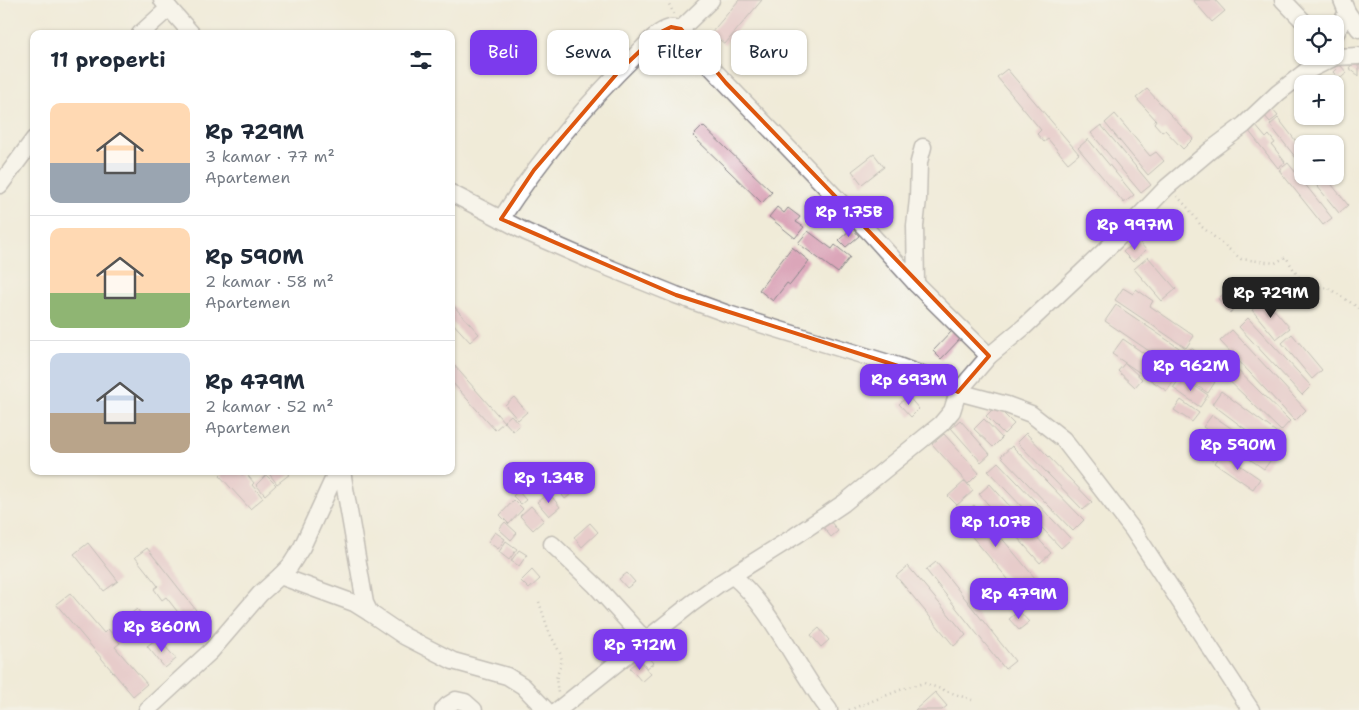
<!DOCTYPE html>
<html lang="id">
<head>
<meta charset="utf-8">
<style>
	:root { --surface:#fff; --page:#f2f2f3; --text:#1f2937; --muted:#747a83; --line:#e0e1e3; --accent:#7c3aed }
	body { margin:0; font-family:"Shantell Sans",sans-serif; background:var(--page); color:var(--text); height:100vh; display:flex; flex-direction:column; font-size:19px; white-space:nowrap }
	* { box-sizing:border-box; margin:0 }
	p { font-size:16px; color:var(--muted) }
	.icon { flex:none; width:28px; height:28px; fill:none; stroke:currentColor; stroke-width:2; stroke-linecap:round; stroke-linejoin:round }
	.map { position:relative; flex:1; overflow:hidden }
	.details { position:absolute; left:30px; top:30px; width:425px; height:445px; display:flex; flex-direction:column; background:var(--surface); border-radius:10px; box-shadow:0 1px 4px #0004 }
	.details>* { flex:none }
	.banner { position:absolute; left:470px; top:30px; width:475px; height:45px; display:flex; gap:10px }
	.buttons { position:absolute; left:1294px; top:15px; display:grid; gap:10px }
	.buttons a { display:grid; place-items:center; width:50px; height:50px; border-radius:10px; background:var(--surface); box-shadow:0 1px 4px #0004; font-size:25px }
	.price { position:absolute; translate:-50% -42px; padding:0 11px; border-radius:10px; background:var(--accent); color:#fff; font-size:16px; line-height:32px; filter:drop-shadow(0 1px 2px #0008) }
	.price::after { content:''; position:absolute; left:50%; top:30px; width:15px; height:11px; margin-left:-8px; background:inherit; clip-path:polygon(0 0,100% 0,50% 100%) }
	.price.selected { background:#222; color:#fff }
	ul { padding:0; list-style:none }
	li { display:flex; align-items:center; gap:15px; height:125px; padding:0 20px }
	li+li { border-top:1px solid var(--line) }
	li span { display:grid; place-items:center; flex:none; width:140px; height:100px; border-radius:10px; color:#555 }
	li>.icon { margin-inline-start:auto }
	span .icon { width:60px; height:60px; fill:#fffc; stroke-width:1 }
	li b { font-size:21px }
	h2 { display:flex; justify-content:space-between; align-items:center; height:60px; padding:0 20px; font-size:21px }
	.chip { padding:0 18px; border-radius:10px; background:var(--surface); box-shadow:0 1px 4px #0004; font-size:18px; line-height:45px }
	.chip.selected { background:var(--accent); color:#fff }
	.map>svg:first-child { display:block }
	.building { fill:#dba6b9 }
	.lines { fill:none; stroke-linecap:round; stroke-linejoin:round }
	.minor-casing { stroke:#89868a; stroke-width:19 }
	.path { stroke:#89868a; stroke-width:2.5; stroke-dasharray:1 4; stroke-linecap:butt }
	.minor { stroke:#fff; stroke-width:16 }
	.marked { fill:none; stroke:#de560e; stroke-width:4; stroke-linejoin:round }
</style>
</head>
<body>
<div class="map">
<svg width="1359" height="710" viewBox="0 0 1359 710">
	<rect width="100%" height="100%" fill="#f6f6f2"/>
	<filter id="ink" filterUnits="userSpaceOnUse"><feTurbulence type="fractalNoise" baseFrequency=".02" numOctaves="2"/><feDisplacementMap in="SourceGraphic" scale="10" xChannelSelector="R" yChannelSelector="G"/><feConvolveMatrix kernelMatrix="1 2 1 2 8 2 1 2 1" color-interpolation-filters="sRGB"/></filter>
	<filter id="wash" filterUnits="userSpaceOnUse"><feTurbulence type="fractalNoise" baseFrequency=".0096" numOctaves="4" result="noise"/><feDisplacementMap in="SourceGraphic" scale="20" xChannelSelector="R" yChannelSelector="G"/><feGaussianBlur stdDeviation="1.12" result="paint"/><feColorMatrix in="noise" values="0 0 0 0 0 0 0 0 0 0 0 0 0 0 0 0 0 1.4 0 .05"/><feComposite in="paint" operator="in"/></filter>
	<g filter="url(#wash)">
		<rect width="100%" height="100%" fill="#f0ebd8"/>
		<g id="blocks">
			<g class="building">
				<polygon points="739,0 762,0 725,44 711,33"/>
				<polygon points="1193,0 1215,0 1225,11 1212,22"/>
				<polygon points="751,44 761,54 747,67 738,56"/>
				<polygon points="1357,58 1359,60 1359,76 1349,68"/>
				<polygon points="1340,65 1347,73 1339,79 1333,72"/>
				<polygon points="1007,69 1079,154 1068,163 1048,139 1044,142 1037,134 1041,130 997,77"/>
				<polygon points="1147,89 1193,139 1183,149 1165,130 1162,132 1154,123 1156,120 1136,98"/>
				<polygon points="1272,109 1278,116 1270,122 1264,115"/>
				<polygon points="1115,114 1150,156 1156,152 1164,161 1148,175 1105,123"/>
				<polygon points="1278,118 1302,149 1302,152 1296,158 1270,125"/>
				<polygon points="1101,125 1151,185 1141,193 1091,133"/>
				<polygon points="1255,125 1266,138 1269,135 1275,143 1272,145 1285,162 1278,168 1248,130"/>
				<polygon points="703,126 772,192 762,203 693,136"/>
				<polygon points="1088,139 1134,195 1124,203 1078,148"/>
				<polygon points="874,154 884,167 862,184 852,171"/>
				<polygon points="1288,163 1332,218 1323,225 1279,170"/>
				<polygon points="1309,176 1325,176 1348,205 1339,213"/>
				<polygon points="777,207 784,213 788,208 800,217 796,222 804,227 795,238 769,217"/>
				<polygon points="852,228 859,236 846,247 839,240"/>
				<polygon points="808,231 832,249 835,245 850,257 838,273 798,243"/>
				<polygon points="1137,239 1146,250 1133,262 1123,252"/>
				<polygon points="792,247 809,261 790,285 787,283 773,301 759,290"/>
				<polygon points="1148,257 1176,289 1162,301 1134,269"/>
				<polygon points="1253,278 1262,289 1254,295 1246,285"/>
				<polygon points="1123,288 1133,294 1136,289 1153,301 1150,306 1194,336 1186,348 1115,300"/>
				<polygon points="1230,288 1242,302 1230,313 1218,299"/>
				<polygon points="1265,299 1290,328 1276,339 1252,310"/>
				<polygon points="451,303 479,334 470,342 451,321"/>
				<polygon points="1116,305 1185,352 1174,368 1105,321"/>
				<polygon points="1248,318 1311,386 1302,395 1239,327"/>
				<polygon points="953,330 962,337 941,359 933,351"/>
				<polygon points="1232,330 1306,410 1295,421 1220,341"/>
				<polygon points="1292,334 1322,370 1312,379 1282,343"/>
				<polygon points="1123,339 1177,376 1167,391 1112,354"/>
				<polygon points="1191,348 1204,357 1197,367 1184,358"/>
				<polygon points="1183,360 1215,382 1208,393 1176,372"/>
				<polygon points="1228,361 1290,421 1281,431 1218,370"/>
				<polygon points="1125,363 1142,379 1135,387 1118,371"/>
				<polygon points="453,364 504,422 495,430 451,381 451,366"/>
				<polygon points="1181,377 1208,395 1200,407 1173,388"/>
				<polygon points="1221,391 1283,437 1273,450 1212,404"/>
				<polygon points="908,396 919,409 911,417 899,404"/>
				<polygon points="514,397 527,412 518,420 505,405"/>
				<polygon points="1181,400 1199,413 1192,422 1174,410"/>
				<polygon points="996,406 1014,424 1004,434 986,416"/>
				<polygon points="511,415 520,425 513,431 504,421"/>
				<polygon points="1212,415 1273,457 1264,469 1203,427"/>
				<polygon points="984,419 1002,438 993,447 974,429"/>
				<polygon points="960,420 990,454 981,462 951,428"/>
				<polygon points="1026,433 1092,502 1083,510 1017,442"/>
				<polygon points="944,434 979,473 968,484 932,444"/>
				<polygon points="1204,434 1223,447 1213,461 1194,448"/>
				<polygon points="1012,446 1084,520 1073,531 1001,456"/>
				<polygon points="1222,453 1260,479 1253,489 1215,463"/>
				<polygon points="998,462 1071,539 1061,548 988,471"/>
				<polygon points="225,471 239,471 242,475 245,472 254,483 252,485 263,498 250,509 220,476"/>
				<polygon points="267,471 287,471 290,474 277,484"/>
				<polygon points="266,475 276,485 265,495 256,485"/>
				<polygon points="965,481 973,491 957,505 948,496"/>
				<polygon points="570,484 576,490 565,499 560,492"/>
				<polygon points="990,484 1051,553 1040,563 979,494"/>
				<polygon points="518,491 526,500 521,504 513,496"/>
				<polygon points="549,493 560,507 549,516 537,502"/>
				<polygon points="514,500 523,509 509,524 500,515"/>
				<polygon points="974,505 1035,578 1019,592 957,519"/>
				<polygon points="531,506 544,520 533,530 520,516"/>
				<polygon points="827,517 838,531 831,537 820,523"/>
				<polygon points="505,522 517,533 511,540 499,529"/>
				<polygon points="590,523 598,532 582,547 574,537"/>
				<polygon points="495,532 505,539 498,549 488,542"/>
				<polygon points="506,541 517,549 509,560 499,552"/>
				<polygon points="88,543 118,581 104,591 74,554"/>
				<polygon points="147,548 196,610 184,620 166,597 162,600 154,589 158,586 135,557"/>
				<polygon points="519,550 527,555 519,566 511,561"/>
				<polygon points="936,562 1015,661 1005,669 926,570"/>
				<polygon points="908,566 966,635 954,646 896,576"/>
				<polygon points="532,570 540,579 529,589 521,581"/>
				<polygon points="627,573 635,582 627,588 619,579"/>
				<polygon points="70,593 104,633 108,629 120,643 115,647 147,684 133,696 56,604"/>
				<polygon points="137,609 154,630 143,640 125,618"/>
				<polygon points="1019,611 1029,622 1019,630 1009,619"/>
				<polygon points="819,628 829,640 821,647 811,635"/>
				<polygon points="673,629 683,641 675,647 665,635"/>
				<polygon points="158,638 176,659 165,668 147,646"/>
				<polygon points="648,656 654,663 647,668 642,661"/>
				<polygon points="639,660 651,674 642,682 630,668"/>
				<polygon points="935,692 947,706 942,710 915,710"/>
			</g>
		</g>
	</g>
	<g filter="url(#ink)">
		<use href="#blocks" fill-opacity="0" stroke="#89868a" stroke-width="1"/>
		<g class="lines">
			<defs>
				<g id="minor">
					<polyline points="162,0 192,34"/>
					<polyline points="1283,0 1306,24"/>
					<polyline points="1342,0 1347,12 1359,29"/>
					<polyline points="681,29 711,0"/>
					<polyline points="140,34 169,8"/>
					<polyline points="1335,35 1347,12"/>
					<polyline points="0,185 34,139"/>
					<polyline points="451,193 526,232 592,261 676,295 728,314 898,366 943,383 958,392 1007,405 1031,414 1063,439 1133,530 1251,710"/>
					<path d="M501,219C540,159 586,104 637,54C646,45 657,31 670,28C673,27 677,29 681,29L695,50L726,83L870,233L916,284L989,356"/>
					<polyline points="916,284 915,226 918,199 919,162 923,147"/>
					<polyline points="342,471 365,603 370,613 404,636 453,661 507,676 523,686 546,710"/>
					<polyline points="552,544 596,586 645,640"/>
					<polyline points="280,576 290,566 302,547 337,471"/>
					<path d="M733,576C772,608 797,669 829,710"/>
					<polyline points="147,710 211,651 260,594 280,576 354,603 370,613"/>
					<polyline points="443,710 448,705 456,700 465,702 474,710"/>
					<polyline points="558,710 691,604 720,583 795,536 844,503 941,424 952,411 958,392 989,356 1024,327 1076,278 1117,239 1167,187 1212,149 1244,125 1278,93 1305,72 1335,57 1359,56"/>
				</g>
			</defs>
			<use href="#minor" class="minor-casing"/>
			<g class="path">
				<polyline points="667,0 674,14"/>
				<path d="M1177,196L1188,208L1202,227L1241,259L1275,263L1286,257C1296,273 1305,293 1327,287L1359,308"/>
				<polyline points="539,602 549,632 560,653 562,660 556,679 558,693"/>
				<polyline points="849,710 908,687 924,683 972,700"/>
			</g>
			<use href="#minor" class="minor"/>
		</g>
	</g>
	<path d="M0 0H1359V710H0ZM671,27L681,29L726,83L989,356L958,392L898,366L676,295L501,219L534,170L620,70L659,33Z" fill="#f0ebd8" fill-opacity=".55" fill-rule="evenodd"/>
	<path class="marked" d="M671,27L681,29L726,83L989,356L958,392L898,366L676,295L501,219L534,170L620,70L659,33Z"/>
</svg>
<div class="buttons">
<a><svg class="icon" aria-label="locate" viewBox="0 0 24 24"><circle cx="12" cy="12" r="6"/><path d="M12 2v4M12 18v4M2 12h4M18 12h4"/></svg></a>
<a>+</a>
<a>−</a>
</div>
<b class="price" style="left:849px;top:238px">Rp 1.75B</b>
<b class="price" style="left:1135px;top:251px">Rp 997M</b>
<b class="price selected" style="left:1271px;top:319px">Rp 729M</b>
<b class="price" style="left:1191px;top:392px">Rp 962M</b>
<b class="price" style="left:909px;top:406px">Rp 693M</b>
<b class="price" style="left:1238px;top:471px">Rp 590M</b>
<b class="price" style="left:549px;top:504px">Rp 1.34B</b>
<b class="price" style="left:996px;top:548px">Rp 1.07B</b>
<b class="price" style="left:1019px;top:620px">Rp 479M</b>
<b class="price" style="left:162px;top:653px">Rp 860M</b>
<b class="price" style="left:640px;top:671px">Rp 712M</b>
<div class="banner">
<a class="chip selected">Beli</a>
<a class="chip">Sewa</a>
<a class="chip">Filter</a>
<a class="chip">Baru</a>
</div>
<section class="details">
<h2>11 properti<svg class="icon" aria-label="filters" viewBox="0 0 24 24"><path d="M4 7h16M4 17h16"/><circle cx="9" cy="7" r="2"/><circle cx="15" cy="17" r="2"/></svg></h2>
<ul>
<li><span style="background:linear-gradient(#ffd9b3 60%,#9aa5b1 0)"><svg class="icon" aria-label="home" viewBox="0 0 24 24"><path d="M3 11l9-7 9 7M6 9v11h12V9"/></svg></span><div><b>Rp 729M</b><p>3 kamar · 77 m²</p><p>Apartemen</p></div></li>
<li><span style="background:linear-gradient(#ffd9b3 65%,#8fb573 0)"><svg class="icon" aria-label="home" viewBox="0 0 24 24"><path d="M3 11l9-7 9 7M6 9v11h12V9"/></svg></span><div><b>Rp 590M</b><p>2 kamar · 58 m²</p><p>Apartemen</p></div></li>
<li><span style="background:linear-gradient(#c9d6e8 60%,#b9a48a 0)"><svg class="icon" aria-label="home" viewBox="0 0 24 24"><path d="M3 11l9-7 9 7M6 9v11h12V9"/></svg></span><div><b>Rp 479M</b><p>2 kamar · 52 m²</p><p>Apartemen</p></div></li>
</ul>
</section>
</div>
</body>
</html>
